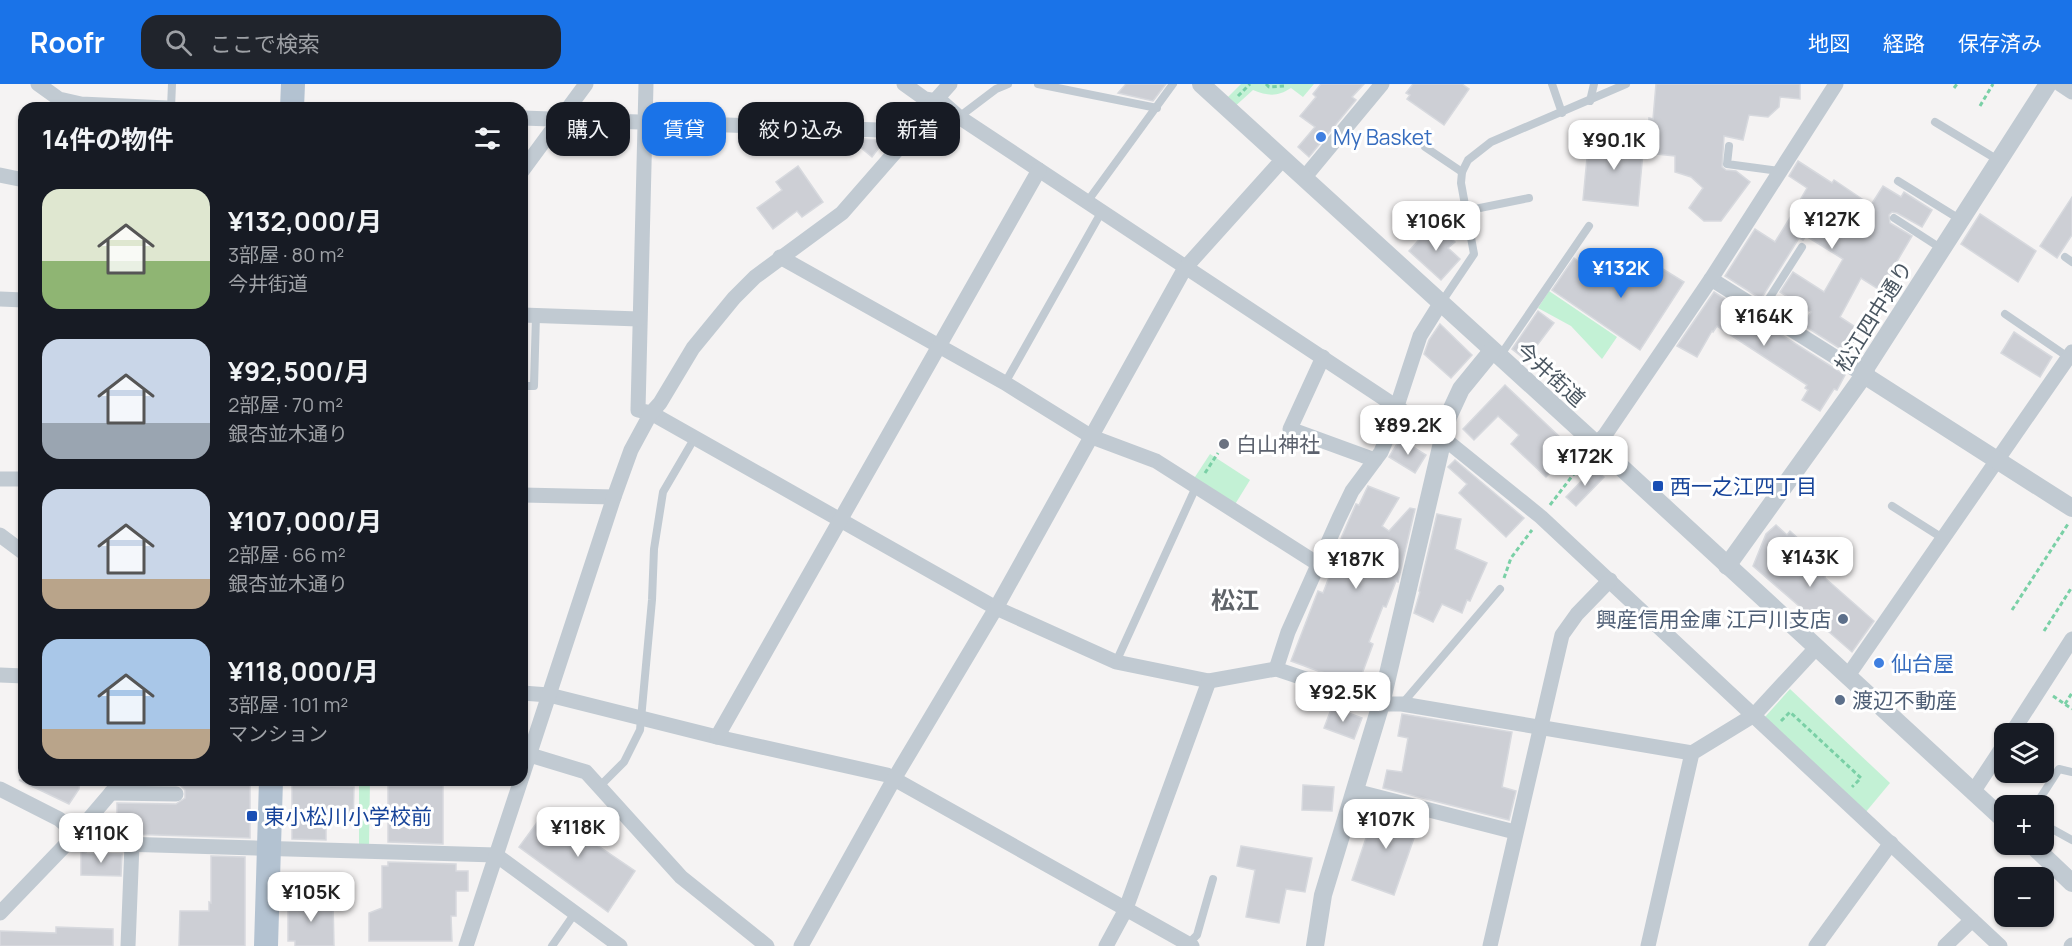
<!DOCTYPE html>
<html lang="ja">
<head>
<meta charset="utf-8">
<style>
	:root { --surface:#171b24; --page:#20242c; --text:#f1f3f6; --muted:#9ea1a6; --accent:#1a73e8 }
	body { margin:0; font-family:Manrope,"Noto Sans JP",sans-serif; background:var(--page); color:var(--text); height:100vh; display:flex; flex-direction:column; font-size:22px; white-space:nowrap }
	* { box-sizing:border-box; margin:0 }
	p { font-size:20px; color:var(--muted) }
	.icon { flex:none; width:33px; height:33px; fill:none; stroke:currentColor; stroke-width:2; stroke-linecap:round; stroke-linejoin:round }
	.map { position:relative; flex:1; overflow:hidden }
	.sheet { position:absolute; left:18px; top:18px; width:510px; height:684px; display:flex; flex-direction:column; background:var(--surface); border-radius:18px; box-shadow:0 2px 4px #0004 }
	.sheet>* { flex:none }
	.guide { position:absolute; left:546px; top:18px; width:570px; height:54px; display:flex; gap:12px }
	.tools { position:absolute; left:1994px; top:639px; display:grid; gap:12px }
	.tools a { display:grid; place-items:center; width:60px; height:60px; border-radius:12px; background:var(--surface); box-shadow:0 2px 4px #0004; font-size:30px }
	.price { position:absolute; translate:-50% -51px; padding:0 14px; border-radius:12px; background:#fff; color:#222; font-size:20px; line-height:39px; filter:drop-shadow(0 2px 3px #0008) }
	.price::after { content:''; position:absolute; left:50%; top:36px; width:18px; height:14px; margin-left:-9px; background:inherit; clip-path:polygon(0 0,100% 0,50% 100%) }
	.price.on { background:var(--accent); color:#fff }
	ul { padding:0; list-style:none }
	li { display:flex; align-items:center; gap:18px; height:150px; padding:0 24px }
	li span { display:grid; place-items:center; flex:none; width:168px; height:120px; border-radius:18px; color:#555 }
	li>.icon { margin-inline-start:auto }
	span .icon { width:72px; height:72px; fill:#fffc; stroke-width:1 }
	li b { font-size:26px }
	h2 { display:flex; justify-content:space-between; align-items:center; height:72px; padding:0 24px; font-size:26px }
	.tag { padding:0 21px; border-radius:18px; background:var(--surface); box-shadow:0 2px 4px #0004; font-size:21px; line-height:54px }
	.tag.on { background:var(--accent); color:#fff }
	header { display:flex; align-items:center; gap:36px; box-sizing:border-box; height:84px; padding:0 30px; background:var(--accent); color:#fff }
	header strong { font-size:28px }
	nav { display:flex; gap:33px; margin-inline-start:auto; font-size:21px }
	.search { width:420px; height:54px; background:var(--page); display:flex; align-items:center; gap:15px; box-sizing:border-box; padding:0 21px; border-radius:18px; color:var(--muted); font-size:22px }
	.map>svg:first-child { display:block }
	.green { fill:#c3f1d5 }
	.building { fill:#cdcfd5; stroke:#d7d9de; stroke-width:1.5 }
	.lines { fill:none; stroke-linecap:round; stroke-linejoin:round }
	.path { stroke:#7ad0a6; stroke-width:3; stroke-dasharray:4.5 3; stroke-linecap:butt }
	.service { stroke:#c1cad2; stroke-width:8 }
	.minor { stroke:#c1cad2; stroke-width:15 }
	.tertiary { stroke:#c1cad2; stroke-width:18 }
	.primary { stroke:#b3c2d1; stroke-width:24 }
	.shop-dot { fill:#3f7fe0; stroke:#fff; stroke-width:2 }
	.worship-dot { fill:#6b7280; stroke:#fff; stroke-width:2 }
	.transit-dot { fill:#1a4fb4; stroke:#fff; stroke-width:2 }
	.service-dot { fill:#5c6f8a; stroke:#fff; stroke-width:2 }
	.labels { text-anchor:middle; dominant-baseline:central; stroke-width:6; stroke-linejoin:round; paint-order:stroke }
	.shop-label { font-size:21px; fill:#366cbe; stroke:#fff; text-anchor:start }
	.street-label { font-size:21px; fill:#4a5661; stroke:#fff }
	.worship-label { font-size:21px; fill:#5b616d; stroke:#fff; text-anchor:start }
	.transit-label { font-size:21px; fill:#164399; stroke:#fff; text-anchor:start }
	.service-label { font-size:21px; fill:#4e5e75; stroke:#fff; text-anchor:end }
	.quarter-label { font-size:24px; font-weight:bold; fill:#5f6368; stroke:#fff }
</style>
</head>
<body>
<header>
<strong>Roofr</strong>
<div class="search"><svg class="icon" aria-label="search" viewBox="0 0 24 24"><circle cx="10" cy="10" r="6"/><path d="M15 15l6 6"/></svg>ここで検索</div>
<nav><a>地図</a><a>経路</a><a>保存済み</a></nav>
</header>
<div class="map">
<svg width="2072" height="862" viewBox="0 0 2072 862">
	<rect width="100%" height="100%" fill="#f5f3f3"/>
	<g class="green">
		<path d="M1241,0H1314L1303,13L1291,4C1277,13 1268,12 1253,6L1232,25L1224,17Z"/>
		<polygon points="1549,207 1617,253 1602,275 1571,242 1538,224"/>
		<polygon points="1210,370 1250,396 1234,422 1193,396"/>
		<polygon points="1790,605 1890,699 1865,729 1765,633"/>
		<polygon points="359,696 370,696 369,762 359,762"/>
	</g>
	<g class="building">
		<polygon points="1126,0 1166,0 1153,17 1118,9"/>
		<polygon points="1321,0 1364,0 1352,13 1356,16 1309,73 1298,63 1315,43 1300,32 1316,13 1313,10"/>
		<polygon points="1413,0 1462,0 1469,5 1444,41 1407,15 1410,11 1406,9"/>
		<polygon points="1656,0 1800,0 1800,15 1780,13 1779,23 1768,33 1749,31 1743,56 1724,52 1722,83 1726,86 1736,87 1750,98 1721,137 1704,137 1689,124 1703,104 1691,93 1675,88 1675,72 1647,69 1649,34 1653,35"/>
		<polygon points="1589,53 1644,58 1638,122 1583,116"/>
		<polygon points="864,55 885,56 872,73 859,62"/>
		<polygon points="1798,77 1832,99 1834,96 1871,121 1883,102 1901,113 1904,108 1932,126 1922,143 1897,129 1892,128 1889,131 1890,139 1912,152 1896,179 1903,183 1886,210 1861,194 1840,233 1860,246 1847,269 1803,241 1811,228 1780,208 1793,188 1824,208 1843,175 1806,152 1803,156 1799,154 1761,215 1725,192 1755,145 1775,158 1788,137 1807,104 1789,92"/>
		<polygon points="798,82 823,118 802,133 797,127 773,145 757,124 782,106 776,98"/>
		<polygon points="2072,113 2072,151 2057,174 2040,162"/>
		<polygon points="1980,130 2036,167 2018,198 1961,160"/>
		<polygon points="1434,139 1455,158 1448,164 1460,175 1441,196 1409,167"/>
		<polygon points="1574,174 1608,198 1618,186 1637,199 1650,177 1684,198 1640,266 1552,206"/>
		<polygon points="1714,208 1845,291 1837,306 1834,305 1820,327 1802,316 1808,306 1805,304 1807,301 1717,242 1713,248 1712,247 1697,273 1677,262"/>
		<polygon points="1538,227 1554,239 1526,276 1512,265"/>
		<polygon points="1440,240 1472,271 1451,294 1424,270 1429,256"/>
		<polygon points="2014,248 2052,273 2040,293 2001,269"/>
		<polygon points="1505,301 1562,355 1564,354 1574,364 1546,393 1511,360 1519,351 1498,332 1474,356 1463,345"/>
		<polygon points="1400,355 1426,371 1415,389 1389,373"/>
		<polygon points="1455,376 1524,434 1506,453 1459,409 1467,400 1448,383"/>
		<polygon points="1594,384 1604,393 1576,422 1566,413"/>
		<polygon points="1368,402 1399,414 1382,442 1389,447 1410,424 1415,425 1398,498 1396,497 1386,523 1383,522 1369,558 1373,560 1359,598 1318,587 1291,577 1318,507 1323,509 1336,475 1335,475 1342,452 1356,420 1359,421"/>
		<polygon points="1437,430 1461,435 1455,465 1487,479 1470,517 1467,516 1462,529 1442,520 1433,538 1414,529 1420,508 1419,507"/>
		<polygon points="1776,441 1787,451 1790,447 1801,457 1797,462 1825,489 1825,494 1874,537 1852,568 1753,482 1766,450"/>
		<polygon points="1332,623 1362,634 1354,655 1324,644"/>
		<polygon points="1402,630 1512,648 1502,703 1516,707 1509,736 1383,704 1387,686 1402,688 1408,654 1398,652"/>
		<polygon points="19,696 80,696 79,705 69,720"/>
		<polygon points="135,696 250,696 250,754 94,749 94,744 96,741 102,740 105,734 117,734 117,719 176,720 185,714 185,706 180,701 135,700"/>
		<polygon points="388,696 443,696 443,760 388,758"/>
		<polygon points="292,701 354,703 353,740 326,739 326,756 292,755"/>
		<polygon points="1303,701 1334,703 1332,727 1302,726"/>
		<polygon points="1380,723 1421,734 1394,811 1352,796 1376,724 1379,725"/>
		<polygon points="547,725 571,743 578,733 603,752 597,761 635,787 608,828 519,763"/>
		<polygon points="1241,762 1312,774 1305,808 1286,805 1279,839 1246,833 1255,786 1237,782"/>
		<polygon points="81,766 87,769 122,770 121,792 81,791"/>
		<polygon points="211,772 245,773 245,862 179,862 180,827 209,827 209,818 211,819"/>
		<polygon points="388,778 456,780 456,787 468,787 468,807 456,807 456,832 451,832 452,857 369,857 369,829 382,824 382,782 388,782"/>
		<polygon points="288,816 333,817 334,862 295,862 295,857 288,857"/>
		<polygon points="56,843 113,845 113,862 0,862 0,847 56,849"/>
	</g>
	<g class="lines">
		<g class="path">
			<polyline points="1266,0 1269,3 1284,2"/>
			<polyline points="1954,4 1957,0"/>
			<polyline points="1238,12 1250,0"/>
			<polyline points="1980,22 1993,0"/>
			<polyline points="1205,389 1218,369"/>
			<polyline points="1550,421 1586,374"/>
			<polyline points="1504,494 1511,474 1532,446"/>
			<polyline points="2012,526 2068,440"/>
			<polyline points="2044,547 2072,503"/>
			<polyline points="2053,612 2072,625"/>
			<polyline points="2065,620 2072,609"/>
			<polyline points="1781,637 1790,628 1861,694 1852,703"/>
		</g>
		<g class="service">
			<polyline points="1038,0 1157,24"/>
			<polyline points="1552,0 1562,29"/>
			<polyline points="1590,17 1594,0"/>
			<polyline points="171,24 172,0"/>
			<polyline points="1935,38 1998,76"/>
			<polyline points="1729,62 1727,80 1779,87"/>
			<polyline points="1425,63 1462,88"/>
			<polyline points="901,64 959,33 996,5 1008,0"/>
			<polyline points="1898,97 1961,136"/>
			<polyline points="1087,118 1173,0"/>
			<polyline points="1465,127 1529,114"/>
			<polyline points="1894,134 1942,165"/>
			<polyline points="2065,173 2072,178"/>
			<polyline points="1441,219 1474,170 1461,99 1462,88 1468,76 1491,58 1626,0"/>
			<polyline points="1761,227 1802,163"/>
			<polyline points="2005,230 2068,273"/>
			<polyline points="1500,272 1589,142"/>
			<polyline points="1005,299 1102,127"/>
			<polyline points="522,302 534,302 536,231"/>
			<polyline points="1892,422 1944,455"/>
			<polyline points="1116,578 1196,403"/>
			<polyline points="1402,620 1500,505"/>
			<polyline points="599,703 624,678 640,646 652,516 654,465 663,408 694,355"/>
			<polyline points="2035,722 2059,685 2072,688"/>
			<polyline points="2043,740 2072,756"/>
			<polyline points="1188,860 1197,851 1213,795"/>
			<polyline points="552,862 575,829"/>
		</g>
		<g class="minor">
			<polyline points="38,0 59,15 81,20 167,24"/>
			<polyline points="646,0 638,326 651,329 996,524 1116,578 1209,597 1276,585 1381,620 1402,620 1692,669"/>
			<polyline points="904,0 925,15 942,18 959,33 1442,353 1541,433 2000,862"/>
			<polyline points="2060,0 2072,8"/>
			<polyline points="522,34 908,47"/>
			<polyline points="522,87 586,0"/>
			<polyline points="0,91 24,96"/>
			<polyline points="1304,94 1382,0"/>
			<polyline points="780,173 1005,299 1092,353 1156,377 1318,480"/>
			<polyline points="1711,195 1864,291"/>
			<polyline points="0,215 24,216"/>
			<polyline points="522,231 639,235"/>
			<polyline points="1323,273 1290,345 1375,376"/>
			<polyline points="1596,360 1605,351 1711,195 1836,0"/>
			<polyline points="0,395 24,395"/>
			<polyline points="522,411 614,413"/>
			<polyline points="0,451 24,469"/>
			<polyline points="1276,585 1288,548 1339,434 1352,407 1381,368 1396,332 1397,322 1420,252 1440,220"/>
			<polyline points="0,591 24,592"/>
			<polyline points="1847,593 2072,268"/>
			<polyline points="522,609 549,611 717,653 887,691 1192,862"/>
			<polyline points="2011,650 2072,555"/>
			<polyline points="717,653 1039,86"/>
			<polyline points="530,671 586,688 681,793 767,862"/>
			<polyline points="522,693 614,413 631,366 651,329 660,319 693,264 734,214 755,193 842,129 897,66 908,47 950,0"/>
			<polyline points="0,705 59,735 87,759 496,771 620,862"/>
			<polyline points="1355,707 1515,748"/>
			<polyline points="1973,708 2004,661"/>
			<polyline points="111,709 176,710"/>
			<polyline points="0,829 76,750 122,696"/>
			<polyline points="128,862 132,760"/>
			<polyline points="466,862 521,696"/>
			<polyline points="801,862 894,695 996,524 1185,184 1283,75"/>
			<polyline points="1106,862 1125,827 1209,597"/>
			<polyline points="1490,862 1562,551 1577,530 1610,496"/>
			<polyline points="1648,862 1692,669 1754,631 1816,564"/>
			<polyline points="1816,862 1891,759"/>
			<polyline points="1945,862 1972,836"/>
			<polyline points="2071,862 2072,861"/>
		</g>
		<g class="tertiary">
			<polyline points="1201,0 1596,360 2004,736"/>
			<polyline points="1864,291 2072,424"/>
			<polyline points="1727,482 1864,291 1867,282 2048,0"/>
			<polyline points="2031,760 2072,799"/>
			<polyline points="1315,862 1323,811 1381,620 1448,333 1461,305 1492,267"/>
		</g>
		<g class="primary">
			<polyline points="292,24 293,0"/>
			<polyline points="266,862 271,696"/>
		</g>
	</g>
	<g class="shop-dot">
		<circle cx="1321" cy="53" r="6"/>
		<circle cx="1879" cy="579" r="6"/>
	</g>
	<circle class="worship-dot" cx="1224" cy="360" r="6"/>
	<g class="transit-dot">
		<rect x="1652" y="396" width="12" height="12" rx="3"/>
		<rect x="246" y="726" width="12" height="12" rx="3"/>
	</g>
	<g class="service-dot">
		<circle cx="1843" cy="535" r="6"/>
		<circle cx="1840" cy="616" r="6"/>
	</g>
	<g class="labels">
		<g class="shop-label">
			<text x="1333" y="53">My Basket</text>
			<text x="1891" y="579">仙台屋</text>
		</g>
		<g class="street-label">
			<text transform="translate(1873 232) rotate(-58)">松江四中通り</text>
			<text transform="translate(1551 290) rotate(42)">今井街道</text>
		</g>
		<g class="worship-label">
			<text x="1236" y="360">白山神社</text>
		</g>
		<g class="transit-label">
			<text x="1670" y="402">西一之江四丁目</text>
			<text x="264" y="732">東小松川小学校前</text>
		</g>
		<g class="service-label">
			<text x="1831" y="535">興産信用金庫 江戸川支店</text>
			<text x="1852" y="616" text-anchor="start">渡辺不動産</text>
		</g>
		<g class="quarter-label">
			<text x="1235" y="515">松江</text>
		</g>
	</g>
</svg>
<div class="tools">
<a><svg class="icon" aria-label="layers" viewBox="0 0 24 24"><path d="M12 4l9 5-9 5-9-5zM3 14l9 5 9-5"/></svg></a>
<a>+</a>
<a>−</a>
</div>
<b class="price" style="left:1614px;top:87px">¥90.1K</b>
<b class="price" style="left:1832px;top:166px">¥127K</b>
<b class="price" style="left:1436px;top:168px">¥106K</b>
<b class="price on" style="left:1621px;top:215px">¥132K</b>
<b class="price" style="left:1764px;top:263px">¥164K</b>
<b class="price" style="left:1408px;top:372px">¥89.2K</b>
<b class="price" style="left:1585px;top:403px">¥172K</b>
<b class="price" style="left:1810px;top:504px">¥143K</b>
<b class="price" style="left:1356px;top:506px">¥187K</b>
<b class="price" style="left:1343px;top:639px">¥92.5K</b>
<b class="price" style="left:1386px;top:766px">¥107K</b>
<b class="price" style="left:578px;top:774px">¥118K</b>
<b class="price" style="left:101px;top:780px">¥110K</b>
<b class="price" style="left:311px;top:839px">¥105K</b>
<div class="guide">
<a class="tag">購入</a>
<a class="tag on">賃貸</a>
<a class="tag">絞り込み</a>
<a class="tag">新着</a>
</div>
<section class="sheet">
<h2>14件の物件<svg class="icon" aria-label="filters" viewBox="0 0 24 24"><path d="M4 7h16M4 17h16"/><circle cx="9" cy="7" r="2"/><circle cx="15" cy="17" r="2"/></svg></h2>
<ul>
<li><span style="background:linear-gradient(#dfe7d0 60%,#8fb573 0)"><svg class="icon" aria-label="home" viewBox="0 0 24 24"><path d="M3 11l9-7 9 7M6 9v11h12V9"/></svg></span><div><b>¥132,000/月</b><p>3部屋 · 80 m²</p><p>今井街道</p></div></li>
<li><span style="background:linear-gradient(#c9d6e8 70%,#9aa5b1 0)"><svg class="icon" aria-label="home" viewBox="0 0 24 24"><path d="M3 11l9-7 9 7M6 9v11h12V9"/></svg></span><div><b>¥92,500/月</b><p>2部屋 · 70 m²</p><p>銀杏並木通り</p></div></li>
<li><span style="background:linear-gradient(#c9d6e8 75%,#b9a48a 0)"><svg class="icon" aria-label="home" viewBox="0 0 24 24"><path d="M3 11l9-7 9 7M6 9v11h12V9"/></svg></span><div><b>¥107,000/月</b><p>2部屋 · 66 m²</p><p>銀杏並木通り</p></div></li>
<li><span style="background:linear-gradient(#a9c7e8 75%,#b9a48a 0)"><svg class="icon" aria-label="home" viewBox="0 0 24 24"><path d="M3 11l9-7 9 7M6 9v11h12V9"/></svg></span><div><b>¥118,000/月</b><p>3部屋 · 101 m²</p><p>マンション</p></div></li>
</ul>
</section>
</div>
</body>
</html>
